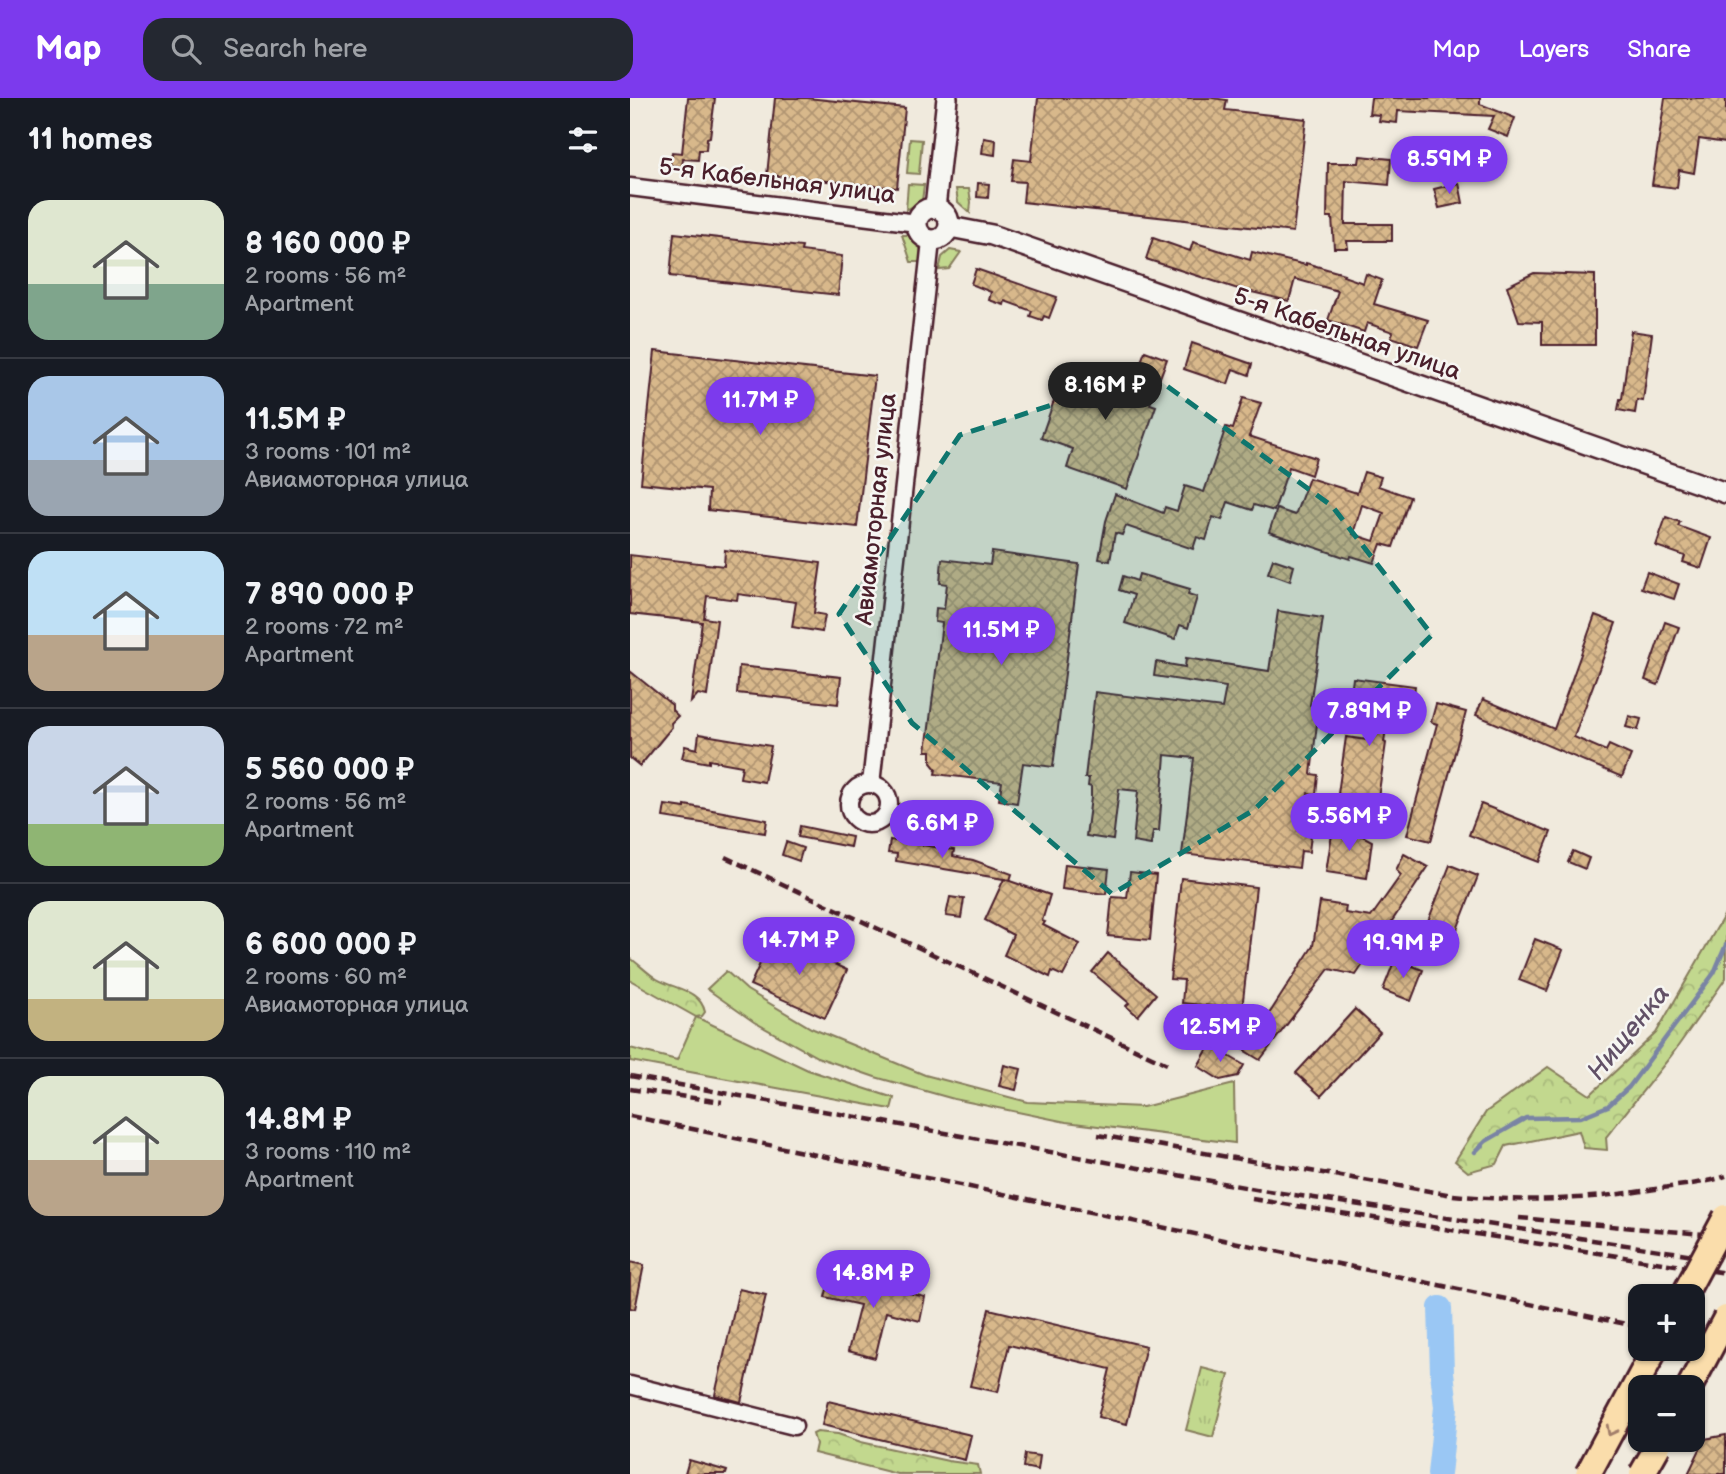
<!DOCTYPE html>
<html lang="en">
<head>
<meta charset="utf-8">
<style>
	:root { --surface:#171b24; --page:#242831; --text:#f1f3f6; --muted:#9ea1a6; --line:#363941; --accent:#7c3aed }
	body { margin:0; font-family:"Balsamiq Sans",sans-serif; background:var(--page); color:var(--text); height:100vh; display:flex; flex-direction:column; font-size:26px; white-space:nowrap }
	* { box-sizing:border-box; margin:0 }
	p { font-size:23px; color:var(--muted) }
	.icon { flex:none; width:38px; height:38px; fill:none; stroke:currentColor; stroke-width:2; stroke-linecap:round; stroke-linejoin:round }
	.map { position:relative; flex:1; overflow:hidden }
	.panel { display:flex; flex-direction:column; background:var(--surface); width:630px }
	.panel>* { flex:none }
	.buttons { position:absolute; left:998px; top:1186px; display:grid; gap:14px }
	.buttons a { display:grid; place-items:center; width:77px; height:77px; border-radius:14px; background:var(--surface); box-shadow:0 2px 5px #0004; font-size:35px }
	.price { position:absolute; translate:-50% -60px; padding:0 16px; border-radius:24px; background:var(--accent); color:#fff; font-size:23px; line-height:46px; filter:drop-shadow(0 2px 4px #0008) }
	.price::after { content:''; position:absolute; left:50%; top:42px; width:21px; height:16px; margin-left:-10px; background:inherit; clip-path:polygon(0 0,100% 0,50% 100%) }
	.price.current { background:#222; color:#fff }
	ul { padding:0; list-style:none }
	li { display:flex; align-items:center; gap:21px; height:175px; padding:0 28px }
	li+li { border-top:2px solid var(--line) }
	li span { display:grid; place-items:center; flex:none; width:196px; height:140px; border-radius:21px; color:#555 }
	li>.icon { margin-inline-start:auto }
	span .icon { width:84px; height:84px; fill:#fffc; stroke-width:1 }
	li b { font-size:30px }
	h2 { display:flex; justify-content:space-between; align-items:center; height:84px; padding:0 28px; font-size:30px }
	header { display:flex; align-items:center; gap:42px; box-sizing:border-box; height:98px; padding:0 35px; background:var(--accent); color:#fff }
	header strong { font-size:33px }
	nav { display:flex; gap:38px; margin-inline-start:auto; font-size:24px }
	.search { width:490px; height:63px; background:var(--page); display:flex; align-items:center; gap:18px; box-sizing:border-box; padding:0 24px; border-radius:21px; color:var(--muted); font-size:26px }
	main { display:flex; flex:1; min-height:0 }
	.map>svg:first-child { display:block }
	.grass { fill:#c2d88e; stroke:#867c5c; stroke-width:2 }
	.forest { fill:url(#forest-crowns); stroke:#867c5c; stroke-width:2 }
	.park { fill:url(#park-tufts); stroke:#867c5c; stroke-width:2 }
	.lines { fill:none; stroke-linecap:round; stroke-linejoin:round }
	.stream { stroke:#7a84a4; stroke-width:4.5 }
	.river { stroke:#9ac7f4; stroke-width:24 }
	.building { fill:url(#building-cross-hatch); stroke:#4a1f2b; stroke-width:2; fill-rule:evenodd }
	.minor-casing { stroke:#4a1f2b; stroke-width:21 }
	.tertiary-casing { stroke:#4a1f2b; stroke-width:24 }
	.minor { stroke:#f6f6f2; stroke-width:16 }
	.tertiary { stroke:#f6f6f2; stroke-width:19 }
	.rail { stroke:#4a1f2b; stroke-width:4.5; stroke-dasharray:10 5; stroke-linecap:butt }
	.primary-bridge-casing { stroke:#4a1f2b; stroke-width:30; stroke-linecap:butt }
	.primary-bridge { stroke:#faddab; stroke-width:24 }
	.oneway { stroke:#a27e6b }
	.marked { fill:#0f766e; fill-opacity:0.2; stroke:#0f766e; stroke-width:5; stroke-dasharray:14 9; stroke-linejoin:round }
	.labels { text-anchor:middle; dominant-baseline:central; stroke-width:5; stroke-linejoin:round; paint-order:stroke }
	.street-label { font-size:24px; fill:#4a1f2b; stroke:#f6f6f2 }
	.water-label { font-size:26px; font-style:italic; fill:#625167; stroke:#f6f6f2 }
</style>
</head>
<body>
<header>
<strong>Map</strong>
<div class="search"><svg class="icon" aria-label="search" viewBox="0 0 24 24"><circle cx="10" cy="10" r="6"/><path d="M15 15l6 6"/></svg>Search here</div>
<nav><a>Map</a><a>Layers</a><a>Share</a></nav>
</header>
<main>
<section class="panel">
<h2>11 homes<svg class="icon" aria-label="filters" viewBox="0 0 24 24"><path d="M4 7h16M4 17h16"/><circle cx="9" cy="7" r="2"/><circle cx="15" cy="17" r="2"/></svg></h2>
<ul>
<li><span style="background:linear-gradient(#dfe7d0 60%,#7fa58c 0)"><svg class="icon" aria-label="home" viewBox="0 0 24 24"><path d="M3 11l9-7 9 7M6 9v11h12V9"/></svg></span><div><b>8 160 000 ₽</b><p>2 rooms · 56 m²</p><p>Apartment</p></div></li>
<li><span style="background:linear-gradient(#a9c7e8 60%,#9aa5b1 0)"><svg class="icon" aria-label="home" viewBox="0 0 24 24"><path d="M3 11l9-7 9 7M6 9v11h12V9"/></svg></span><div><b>11.5M ₽</b><p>3 rooms · 101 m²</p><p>Авиамоторная улица</p></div></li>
<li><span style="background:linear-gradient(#bfe0f5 60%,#b9a48a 0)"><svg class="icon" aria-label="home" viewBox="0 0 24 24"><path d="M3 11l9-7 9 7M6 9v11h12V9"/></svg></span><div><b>7 890 000 ₽</b><p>2 rooms · 72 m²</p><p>Apartment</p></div></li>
<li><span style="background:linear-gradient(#c9d6e8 70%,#8fb573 0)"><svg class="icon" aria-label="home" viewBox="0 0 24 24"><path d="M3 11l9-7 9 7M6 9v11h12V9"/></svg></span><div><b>5 560 000 ₽</b><p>2 rooms · 56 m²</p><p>Apartment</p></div></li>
<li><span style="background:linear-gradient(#dfe7d0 70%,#c2b280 0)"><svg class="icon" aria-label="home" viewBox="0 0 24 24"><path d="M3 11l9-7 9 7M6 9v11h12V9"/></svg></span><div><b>6 600 000 ₽</b><p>2 rooms · 60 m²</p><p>Авиамоторная улица</p></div></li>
<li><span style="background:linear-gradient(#dfe7d0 60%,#b9a48a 0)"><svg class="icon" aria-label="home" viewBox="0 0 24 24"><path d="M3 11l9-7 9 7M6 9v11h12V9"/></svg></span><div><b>14.8M ₽</b><p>3 rooms · 110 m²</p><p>Apartment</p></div></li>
</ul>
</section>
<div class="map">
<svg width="1096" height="1376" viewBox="0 0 1096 1376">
	<defs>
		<pattern id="forest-crowns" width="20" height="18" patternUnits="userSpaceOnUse" patternTransform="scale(1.75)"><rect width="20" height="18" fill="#c2d88e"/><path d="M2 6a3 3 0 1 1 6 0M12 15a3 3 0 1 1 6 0" fill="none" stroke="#a8b97b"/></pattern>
		<pattern id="park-tufts" width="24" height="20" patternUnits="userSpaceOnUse" patternTransform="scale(1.75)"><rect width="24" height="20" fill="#c2d88e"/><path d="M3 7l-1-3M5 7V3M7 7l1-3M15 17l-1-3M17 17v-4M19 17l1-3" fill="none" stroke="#a8b97b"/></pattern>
		<pattern id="building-cross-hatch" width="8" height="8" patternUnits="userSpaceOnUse" patternTransform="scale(1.75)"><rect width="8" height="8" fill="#d8b88b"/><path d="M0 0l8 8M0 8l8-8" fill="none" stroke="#b19572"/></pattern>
	</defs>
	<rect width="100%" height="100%" fill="#f0eadd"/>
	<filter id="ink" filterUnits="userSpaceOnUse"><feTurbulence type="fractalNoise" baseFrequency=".0143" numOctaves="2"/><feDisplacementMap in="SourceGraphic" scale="14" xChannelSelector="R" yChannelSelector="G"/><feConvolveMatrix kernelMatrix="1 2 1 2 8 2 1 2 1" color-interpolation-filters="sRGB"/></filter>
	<g filter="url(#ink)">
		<g class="grass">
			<polygon points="280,41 292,42 289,76 277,75"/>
			<polygon points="278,86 294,87 292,103 276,112"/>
			<polygon points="326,91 339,91 341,104 340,115 328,104"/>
			<path d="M272,137H283C292,146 291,153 290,164H281Z"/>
			<polygon points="320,152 331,154 319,171 309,172 312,159"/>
			<polygon points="96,873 117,892 181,930 295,977 398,1004 513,1009 604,986 605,1045 436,1024 324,1001 245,979 187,959 124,924 77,891"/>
			<polygon points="66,919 178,972 264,1000 261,1011 0,963 0,950 47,962"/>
		</g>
		<g class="forest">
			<polygon points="1096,814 1096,880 1041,958 976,1039 977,1052 954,1050 949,1033 876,1048 867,1066 838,1074 825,1063 856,1014 918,969 960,997 1026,935"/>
			<path d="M0,860C9,866 17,875 27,881C43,891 70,891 75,914L72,918L66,919L0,882Z"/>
			<polygon points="187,1334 208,1336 231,1344 318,1363 348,1367 350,1376 267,1376 184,1355 186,1346 183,1336"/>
		</g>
		<polygon class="park" points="572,1270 599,1277 583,1339 556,1332"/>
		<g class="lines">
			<polyline class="stream" points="845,1054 856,1043 896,1020 951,1019 978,1008 999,989 1084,875 1096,847"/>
			<polyline class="river" points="809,1376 816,1309 812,1274 810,1210"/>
		</g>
		<g class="building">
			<polygon points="58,0 85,0 80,39 77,40 76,52 69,52 68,62 53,61 52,69 40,67 42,54 52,55"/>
			<polygon points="145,0 177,0 275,10 267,90 137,77"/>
			<polygon points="408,0 582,0 597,2 595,12 676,21 663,134 393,104 395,84 381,83 384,61 401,63"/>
			<polygon points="741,0 850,0 850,6 885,20 878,39 858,31 864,18 768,13 767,25 749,23 750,17 739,16"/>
			<polygon points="1035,0 1096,0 1096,45 1069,41 1064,75 1049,72 1047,90 1022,87"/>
			<polygon points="354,40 366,42 365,57 352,55"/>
			<polygon points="730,58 761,61 759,87 716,83 715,126 762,126 762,143 717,143 718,150 704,150 702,119 697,119 698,65 729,65"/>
			<polygon points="348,85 359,86 358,100 347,99"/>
			<polygon points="829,85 833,105 809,110 804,91"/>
			<polygon points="44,135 172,149 171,153 212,158 208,197 40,178"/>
			<polygon points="523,140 560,153 563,144 620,162 622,154 676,167 676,165 714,176 713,178 733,185 736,176 752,182 744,206 798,222 788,248 761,239 763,234 737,225 734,234 698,222 708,193 665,181 659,203 605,190 516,161"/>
			<polygon points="346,171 427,199 419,220 414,218 412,222 400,218 402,213 375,203 374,207 359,202 361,194 341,186"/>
			<polygon points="904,175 965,177 965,247 912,247 912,224 889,223 877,188"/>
			<polygon points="1001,233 1022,236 1013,303 1007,302 1005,315 988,312 990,301 992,301"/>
			<polygon points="562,245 622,266 619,277 603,271 598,286 554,271"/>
			<polygon points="25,253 245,278 227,429 78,412 79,392 11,385"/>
			<polygon points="515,253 537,261 520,306 526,308 497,391 437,370 443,351 411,340 434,274 499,296"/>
			<polygon points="613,300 631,305 619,338 686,360 681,377 659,369 644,413 624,407 622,412 598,404 592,422 583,419 576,442 567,439 563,451 496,428 492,437 485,435 480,463 469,461 476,423 485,396 533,415 535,409 547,413 555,388 574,394 596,329 603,331"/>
			<path d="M734,374L751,379L748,388L780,399L763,449L751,446L744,465L721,458L720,461L639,434L647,411L665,417L679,380L727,395ZM732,407L754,415L744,443L723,436Z"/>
			<polygon points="1036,419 1050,424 1048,428 1081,440 1071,470 1053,464 1055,458 1026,448"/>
			<polygon points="95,452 191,465 184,515 195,517 192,534 162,529 166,504 108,496 107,502 77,498 74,520 87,522 77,598 68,596 61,604 72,524 0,516 0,457 94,468"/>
			<polygon points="362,454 449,466 423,669 393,665 387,705 369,702 372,684 305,676 306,671 301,665 301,653 296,653 312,525 305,524 306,510 314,511 317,486 310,485 312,461 360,467"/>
			<polygon points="643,461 664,468 660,483 638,475"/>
			<polygon points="1017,474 1049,486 1044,501 1011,490"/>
			<polygon points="509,476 560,491 558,496 567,499 558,530 550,527 545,541 495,525 504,497 489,492 493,478 507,483"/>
			<polygon points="648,513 693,520 680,607 712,613 709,630 687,626 681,676 688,677 686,696 678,695 675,727 682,728 679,754 671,753 669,770 552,756 564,660 535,657 529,733 523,733 521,747 503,744 508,693 489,691 483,742 456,738 461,700 461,689 458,688 459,680 455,680 465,594 592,610 596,589 524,578 526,564 555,569 556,560 639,573"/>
			<polygon points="965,517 986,525 944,639 976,653 979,647 1001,657 992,679 846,617 853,601 924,631"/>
			<polygon points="1035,524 1049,529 1028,587 1015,582"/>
			<polygon points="109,568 211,579 208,606 107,595"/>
			<polygon points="0,573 42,607 42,612 48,618 41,625 42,629 10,668 0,660"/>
			<polygon points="723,580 785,588 781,619 758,616 754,644 756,645 744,728 705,717 716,639 738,642 742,614 719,611"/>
			<polygon points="806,606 836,614 801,743 777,737 807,626 801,624"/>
			<polygon points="999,618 1011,621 1008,632 996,629"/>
			<polygon points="69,636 141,648 134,684 110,680 112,668 79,662 79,665 52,660 55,648 67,651"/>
			<polygon points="851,706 921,734 909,764 839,737"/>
			<polygon points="35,707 55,710 55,707 137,722 135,735 33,719"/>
			<polygon points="704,723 742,743 737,780 696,774"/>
			<polygon points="170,728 222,739 220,749 168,739"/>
			<polygon points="260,742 324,752 323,758 343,762 382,776 380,782 266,763 267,756 258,755"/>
			<polygon points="156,744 173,750 169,763 152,757"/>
			<polygon points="943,753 959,760 955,771 938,764"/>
			<polygon points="774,756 798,769 726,877 699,871 630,962 615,953 683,848 690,804 716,808 715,815 741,819 771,777 766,772"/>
			<polygon points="435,766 479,771 476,796 432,791"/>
			<polygon points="820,767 848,778 819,852 791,841"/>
			<polygon points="500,774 526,777 520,842 478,838 482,799 497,800"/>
			<polygon points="551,780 626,789 612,911 552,905 554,882 540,881"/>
			<polygon points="374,781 420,797 412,823 415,824 413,827 450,846 433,878 422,873 420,879 374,857 383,837 355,822"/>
			<polygon points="320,799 334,801 331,820 316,818"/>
			<polygon points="143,838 217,872 195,920 120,887"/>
			<polygon points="905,841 933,852 917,893 889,882"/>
			<polygon points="478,855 526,896 508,918 496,908 499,905 462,874"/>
			<polygon points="765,861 793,872 781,903 753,892"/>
			<polygon points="725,911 750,934 691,998 666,975"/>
			<polygon points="580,947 614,967 608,978 590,982 568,968"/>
			<polygon points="374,967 391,971 386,992 369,988"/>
			<polygon points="0,1164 14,1167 5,1211 0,1210"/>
			<polygon points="201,1176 295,1199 290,1223 256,1214 245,1260 218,1253 230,1207 195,1199"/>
			<polygon points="109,1191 136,1197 111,1304 85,1297"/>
			<polygon points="359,1211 516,1248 497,1326 468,1319 480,1271 379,1247 368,1294 340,1288"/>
			<polygon points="198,1303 341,1337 335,1362 192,1327"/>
			<polygon points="1096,1337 1096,1376 1058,1376 1075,1341"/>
			<polygon points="395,1356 410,1358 408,1372 393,1369"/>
			<polygon points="59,1362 97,1373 96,1376 55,1376"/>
		</g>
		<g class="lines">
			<defs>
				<g id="minor">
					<polyline points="0,89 287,125"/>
					<polyline points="241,686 301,143"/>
					<circle cx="239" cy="706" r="20"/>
					<polyline points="0,1287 164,1328"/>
				</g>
				<g id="tertiary">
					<circle cx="303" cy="126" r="16"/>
					<polyline points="305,110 317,0"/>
					<polyline points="320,129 362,137 1096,395"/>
				</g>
			</defs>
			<use href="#minor" class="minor-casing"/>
			<use href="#tertiary" class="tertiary-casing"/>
			<use href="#minor" class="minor"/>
			<use href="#tertiary" class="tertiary"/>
			<g class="rail">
				<polyline points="95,759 537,966"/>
				<polyline points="0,978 631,1092 1096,1162"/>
				<polyline points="0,991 92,1004"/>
				<polyline points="0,1018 1010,1229"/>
				<path d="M468,1037L823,1097C897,1105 959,1102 1032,1090C1054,1087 1076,1085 1096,1078"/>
				<polyline points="622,1101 1096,1175"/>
				<polyline points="889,1120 1096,1138"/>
				<polyline points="1062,1240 1096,1246"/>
			</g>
			<defs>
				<g id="primary-bridge">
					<polyline points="1053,1199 1096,1119"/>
					<polyline points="1059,1290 1096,1220"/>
					<polyline points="958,1376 1025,1251"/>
					<polyline points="1012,1376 1028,1348"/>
				</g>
			</defs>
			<use href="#primary-bridge" class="primary-bridge-casing"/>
			<use href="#primary-bridge" class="primary-bridge"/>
		</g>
		<defs><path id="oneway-chevron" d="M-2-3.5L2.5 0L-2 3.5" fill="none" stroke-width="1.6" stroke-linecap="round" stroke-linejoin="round" transform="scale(1.75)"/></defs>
		<use class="oneway" href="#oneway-chevron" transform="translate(981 1333) rotate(118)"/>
	</g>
	<path class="marked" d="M519,275L702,408L802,537L624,712L482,796L282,625L209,516L330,337Z"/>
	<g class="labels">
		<g class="street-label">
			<text transform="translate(147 83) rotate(7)">5-я Кабельная улица</text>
			<text transform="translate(717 236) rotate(19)">5-я Кабельная улица</text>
			<text transform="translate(246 411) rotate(-84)">Авиамоторная улица</text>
		</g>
		<g class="water-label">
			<text transform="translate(999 935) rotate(-51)">Нищенка</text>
		</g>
	</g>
</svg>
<div class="buttons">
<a>+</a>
<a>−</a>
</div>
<b class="price" style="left:819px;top:98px">8.59M ₽</b>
<b class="price current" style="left:475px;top:324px">8.16M ₽</b>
<b class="price" style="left:130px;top:339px">11.7M ₽</b>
<b class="price" style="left:371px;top:569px">11.5M ₽</b>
<b class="price" style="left:739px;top:650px">7.89M ₽</b>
<b class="price" style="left:719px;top:755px">5.56M ₽</b>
<b class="price" style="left:312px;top:762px">6.6M ₽</b>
<b class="price" style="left:169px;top:879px">14.7M ₽</b>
<b class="price" style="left:773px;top:882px">19.9M ₽</b>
<b class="price" style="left:590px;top:966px">12.5M ₽</b>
<b class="price" style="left:243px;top:1212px">14.8M ₽</b>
</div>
</main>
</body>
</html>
